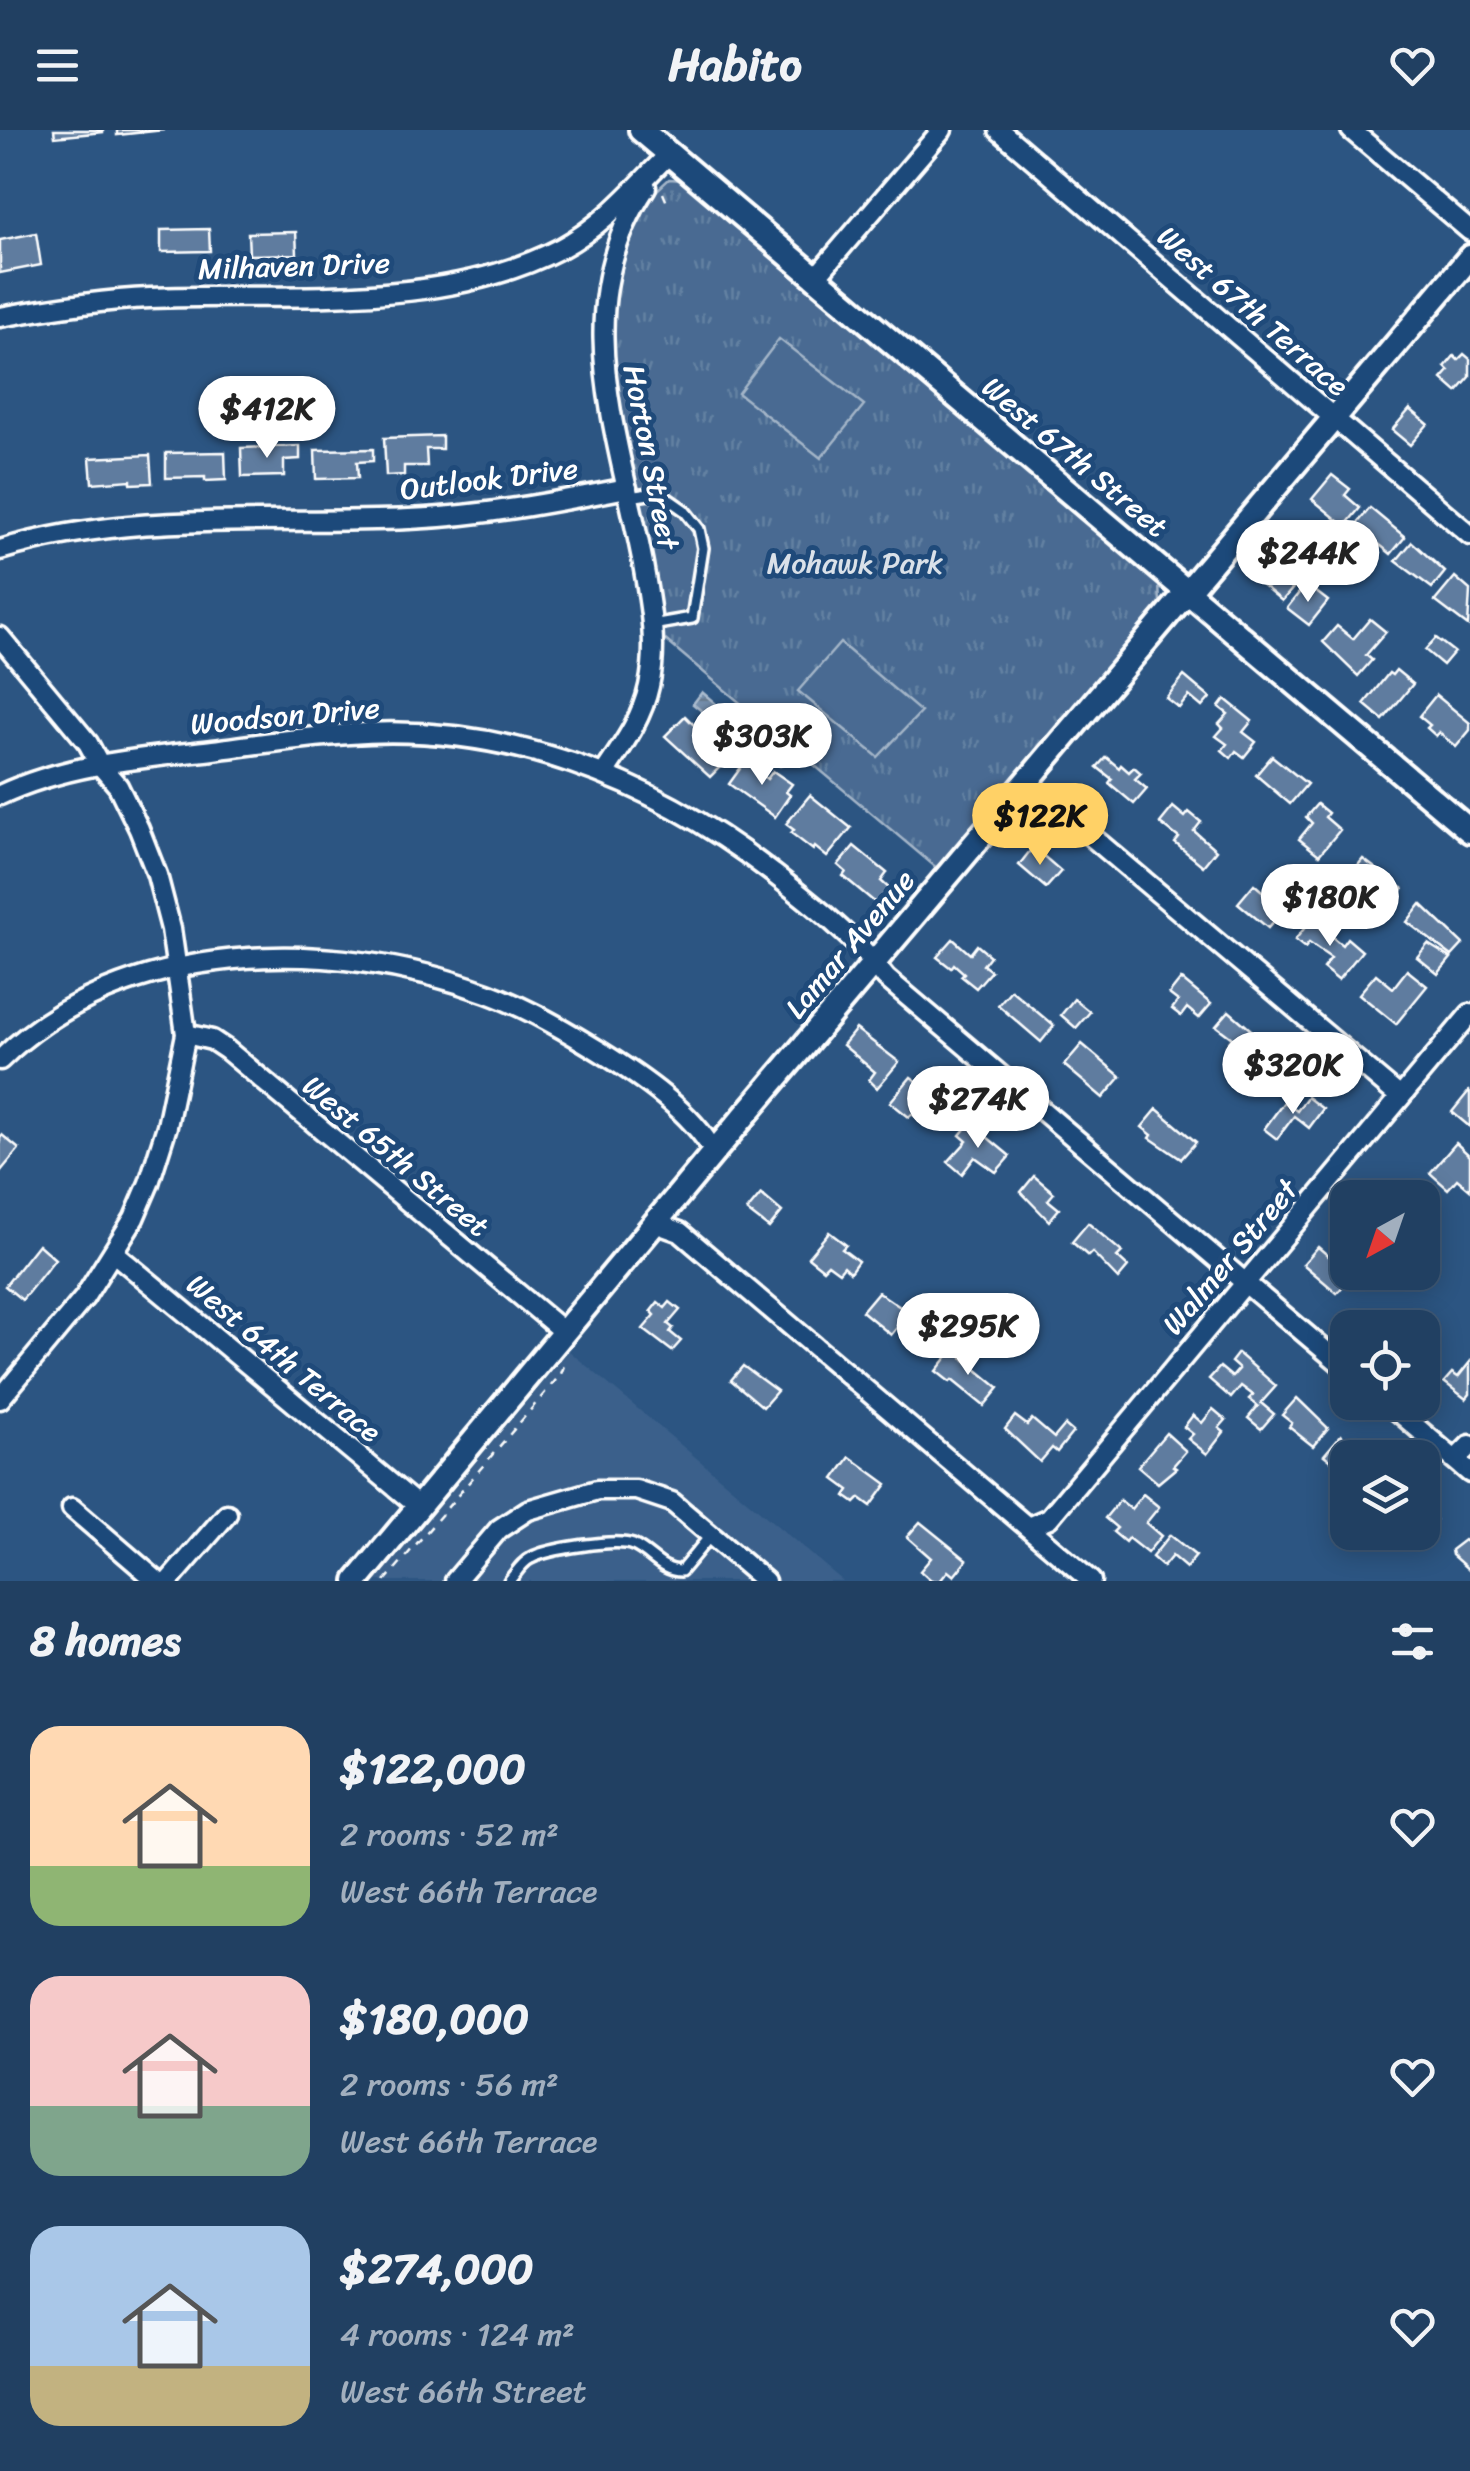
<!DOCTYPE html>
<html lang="en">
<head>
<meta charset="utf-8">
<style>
	:root { --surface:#214062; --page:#294768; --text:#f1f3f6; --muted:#a2afbe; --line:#3e5977; --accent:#ffd166 }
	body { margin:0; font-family:Sriracha,sans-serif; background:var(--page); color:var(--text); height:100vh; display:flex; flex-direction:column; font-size:38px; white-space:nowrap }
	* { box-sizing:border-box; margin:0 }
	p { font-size:32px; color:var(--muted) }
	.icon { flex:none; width:55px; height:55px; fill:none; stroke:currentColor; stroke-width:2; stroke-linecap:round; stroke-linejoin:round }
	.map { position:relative; height:1451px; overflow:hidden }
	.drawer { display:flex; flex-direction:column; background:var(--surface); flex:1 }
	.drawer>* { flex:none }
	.needle { width:65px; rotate:220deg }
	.tools { position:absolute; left:1330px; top:1050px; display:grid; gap:20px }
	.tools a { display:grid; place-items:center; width:110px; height:110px; border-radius:20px; background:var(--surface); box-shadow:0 5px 25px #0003,0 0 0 2px var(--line); font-size:50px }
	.price { position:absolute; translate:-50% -85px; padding:0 22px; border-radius:35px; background:#fff; color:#222; font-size:32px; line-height:65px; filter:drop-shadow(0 2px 5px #0008) }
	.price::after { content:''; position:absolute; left:50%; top:60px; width:30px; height:22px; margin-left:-15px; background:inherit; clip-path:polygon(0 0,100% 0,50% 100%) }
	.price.active { background:var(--accent); color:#111 }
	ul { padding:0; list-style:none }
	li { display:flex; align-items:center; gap:30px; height:250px; padding:0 30px }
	li span { display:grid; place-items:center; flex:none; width:280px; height:200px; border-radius:30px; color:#555 }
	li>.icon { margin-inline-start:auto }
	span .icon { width:120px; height:120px; fill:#fffc; stroke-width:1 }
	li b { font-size:42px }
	h2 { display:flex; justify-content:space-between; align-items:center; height:120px; padding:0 30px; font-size:42px }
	header { display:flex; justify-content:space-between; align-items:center; height:130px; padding:0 30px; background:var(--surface); font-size:45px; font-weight:700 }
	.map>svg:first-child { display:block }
	.built { fill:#3b618b }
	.park { fill:url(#park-tufts); stroke:#a4b5c8; stroke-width:2.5 }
	.pitch { fill:#486b92; stroke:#a4b5c8; stroke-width:2.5 }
	.water { fill:url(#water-rules); stroke:#acbcce; stroke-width:2.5 }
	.building { fill:#5e7c9f; stroke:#fff; stroke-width:2.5 }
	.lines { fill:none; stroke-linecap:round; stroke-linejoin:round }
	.service-casing { stroke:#fff; stroke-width:16 }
	.minor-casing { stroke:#fff; stroke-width:25 }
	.tertiary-casing { stroke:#fff; stroke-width:30 }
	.path { stroke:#fff; stroke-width:2.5; stroke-dasharray:8 8; stroke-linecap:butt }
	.service { stroke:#1f4a7a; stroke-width:9 }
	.minor { stroke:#1f4a7a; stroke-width:18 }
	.tertiary { stroke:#1f4a7a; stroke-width:22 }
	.labels { text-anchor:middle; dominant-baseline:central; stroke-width:10; stroke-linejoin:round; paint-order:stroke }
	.street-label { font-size:30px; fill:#fff; stroke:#1f4a7a }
	.park-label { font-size:30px; fill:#dae1e9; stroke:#1f4a7a }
</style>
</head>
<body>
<header><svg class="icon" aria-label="menu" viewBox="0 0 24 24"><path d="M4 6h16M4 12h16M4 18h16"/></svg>Habito<svg class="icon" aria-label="heart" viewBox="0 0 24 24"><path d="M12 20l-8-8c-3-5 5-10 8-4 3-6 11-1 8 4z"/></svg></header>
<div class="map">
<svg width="1470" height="1451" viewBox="0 0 1470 1451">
	<defs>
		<pattern id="park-tufts" width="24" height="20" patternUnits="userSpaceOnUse" patternTransform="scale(2.5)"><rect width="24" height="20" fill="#486b92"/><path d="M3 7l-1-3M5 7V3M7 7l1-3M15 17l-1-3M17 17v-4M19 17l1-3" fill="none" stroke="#6381a2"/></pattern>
		<pattern id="water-rules" width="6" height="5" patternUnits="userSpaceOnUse" patternTransform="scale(2.5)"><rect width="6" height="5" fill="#748fad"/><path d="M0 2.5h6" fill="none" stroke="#66788b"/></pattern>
	</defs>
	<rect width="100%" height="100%" fill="#2c5582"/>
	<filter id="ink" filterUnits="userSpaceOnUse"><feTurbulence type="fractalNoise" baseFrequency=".01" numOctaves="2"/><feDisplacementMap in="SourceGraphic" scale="20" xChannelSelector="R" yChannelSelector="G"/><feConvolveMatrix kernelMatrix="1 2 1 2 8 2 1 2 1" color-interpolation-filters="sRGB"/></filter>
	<g filter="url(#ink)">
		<polygon class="built" points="569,1221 843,1451 377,1451"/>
		<polygon class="park" points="669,49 683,50 1159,453 1160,473 939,740 663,508 646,399 613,238 611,171 634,95 656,61"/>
		<g class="pitch">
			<polygon points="779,209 864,275 821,328 738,263"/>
			<polygon points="840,513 921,582 878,627 798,561"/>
		</g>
		<g class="water">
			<polygon points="702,562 722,579 720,587 713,590 693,574"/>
			<polygon points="765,608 788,625 785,634 780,636 757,619"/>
		</g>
		<g class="building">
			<polygon points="54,0 103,0 103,2 55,7"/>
			<polygon points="117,0 164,0 117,5"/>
			<polygon points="209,99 210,121 161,122 161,100"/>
			<polygon points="296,102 297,124 249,125 248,103"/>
			<polygon points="36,103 41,135 0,143 0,110"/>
			<polygon points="1464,224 1470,229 1470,247 1457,262 1442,249 1449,241 1445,237 1454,226 1458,230"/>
			<polygon points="1410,279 1428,294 1410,315 1392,300"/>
			<polygon points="442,306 442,319 426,319 427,336 404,336 404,345 386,346 384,308"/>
			<polygon points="300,316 300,329 284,330 284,346 242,347 241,318"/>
			<polygon points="373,319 373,331 357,332 358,348 316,349 315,320"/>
			<polygon points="225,322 226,350 205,351 205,347 166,348 166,323"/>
			<polygon points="150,325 152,353 131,354 131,350 92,353 90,328"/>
			<polygon points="1332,345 1350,359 1345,365 1360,378 1345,396 1312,369"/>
			<polygon points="1370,378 1405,407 1391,424 1370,407 1357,422 1343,411"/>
			<polygon points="1412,412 1445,442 1432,458 1396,431"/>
			<polygon points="1271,418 1304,445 1282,471 1249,444"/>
			<polygon points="1455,447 1470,460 1468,496 1435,471"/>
			<polygon points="1306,454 1328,471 1309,495 1287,478"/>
			<polygon points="1370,489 1386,502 1366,525 1372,530 1358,546 1323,512 1337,496 1353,509"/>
			<polygon points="1436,508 1454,522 1443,535 1425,520"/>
			<polygon points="1396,540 1413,554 1383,590 1364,574 1389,543 1392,545"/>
			<polygon points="1184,546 1210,568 1202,577 1189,566 1179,578 1166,568"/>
			<polygon points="1436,565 1470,593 1470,600 1456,617 1439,603 1436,606 1427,598 1430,595 1419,586"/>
			<polygon points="1225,569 1252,591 1243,602 1256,612 1244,627 1236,621 1231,628 1222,620 1227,614 1216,606 1223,598 1219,594 1228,584 1219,577"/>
			<polygon points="685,586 706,607 710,603 732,625 710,647 665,606"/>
			<polygon points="1272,626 1307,654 1290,674 1256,645"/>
			<polygon points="1106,627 1119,638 1121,635 1129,642 1134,637 1141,643 1135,649 1147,659 1134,674 1109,653 1112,649 1097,637"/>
			<polygon points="747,629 757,636 755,640 767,649 773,641 792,654 786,662 790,665 775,687 729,654"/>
			<polygon points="810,665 851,698 827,727 815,717 813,720 791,703 794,700 786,694"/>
			<polygon points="1317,674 1328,683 1325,687 1340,700 1319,725 1299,709 1312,693 1306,687"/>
			<polygon points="1173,677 1185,687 1189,682 1201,692 1194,701 1216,720 1203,736 1175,713 1179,708 1160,693"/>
			<polygon points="854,716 887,743 881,751 891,760 878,775 843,746 846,742 838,735"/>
			<polygon points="1033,717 1061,741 1046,758 1019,735"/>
			<polygon points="1363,729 1403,759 1388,777 1379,769 1375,773 1367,767 1371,763 1350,745"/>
			<polygon points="1254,754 1284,780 1268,798 1238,773"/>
			<polygon points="1421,774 1463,814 1452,826 1407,792"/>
			<polygon points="1311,790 1342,815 1347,808 1362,821 1338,850 1323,838 1331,828 1309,813 1305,818 1295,810"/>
			<polygon points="953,809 970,824 977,815 990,826 983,835 991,841 976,858 961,846 964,843 954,834 951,838 937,827"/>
			<polygon points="1428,814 1451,828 1438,844 1417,827"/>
			<polygon points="1407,840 1427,856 1396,894 1359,864 1376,844 1393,858"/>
			<polygon points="1181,849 1211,874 1199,888 1187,878 1181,886 1172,879 1178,871 1169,864"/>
			<polygon points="1011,860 1054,896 1041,912 998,875"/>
			<polygon points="1074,869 1090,882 1076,898 1061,885"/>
			<polygon points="1229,881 1272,918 1258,935 1246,925 1242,930 1226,916 1232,908 1216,896"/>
			<polygon points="856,899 899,932 877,958 869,950 875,942 843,915"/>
			<polygon points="1082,914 1121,947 1103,968 1064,935"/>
			<polygon points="911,947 956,979 938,999 920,984 917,988 912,984 909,987 890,972"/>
			<polygon points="1469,961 1470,962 1470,997 1452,982"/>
			<polygon points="1307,967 1323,979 1309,998 1294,986 1277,1009 1264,999 1284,972 1297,981"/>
			<polygon points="1157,979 1196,1012 1181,1029 1150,1008 1152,1005 1142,997"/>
			<polygon points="970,993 1010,1026 996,1042 975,1027 962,1044 948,1032 967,1011 960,1005"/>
			<polygon points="2,1005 19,1019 0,1042 0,1007"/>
			<polygon points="1456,1013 1470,1026 1470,1060 1457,1049 1448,1059 1430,1043"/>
			<polygon points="1034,1046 1054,1063 1048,1070 1059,1079 1049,1091 1021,1062"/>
			<polygon points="761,1064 782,1082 769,1098 747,1081"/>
			<polygon points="1088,1093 1122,1122 1117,1127 1128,1137 1118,1149 1092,1122 1088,1126 1072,1112"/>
			<polygon points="829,1102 846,1115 842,1119 858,1131 850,1142 844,1136 839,1142 828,1134 823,1139 808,1127"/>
			<polygon points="38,1114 55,1129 22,1170 5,1156"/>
			<polygon points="1318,1117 1352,1146 1337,1163 1303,1134"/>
			<polygon points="878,1162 909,1183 891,1205 862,1181"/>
			<polygon points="658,1172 665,1178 670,1172 680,1180 668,1194 673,1198 670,1202 681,1211 672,1221 643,1199 655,1185 651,1181"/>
			<polygon points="1371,1180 1390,1198 1356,1198"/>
			<polygon points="953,1220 999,1258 984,1276 952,1250 950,1252 936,1241"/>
			<polygon points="1238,1223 1276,1256 1261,1273 1274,1284 1261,1299 1248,1288 1258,1276 1249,1269 1253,1265 1241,1256 1231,1268 1209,1249 1220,1237 1232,1247 1239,1239 1231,1232"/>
			<polygon points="1470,1232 1470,1264 1466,1269 1444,1252 1452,1243 1458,1247"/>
			<polygon points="743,1236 777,1261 763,1277 731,1250"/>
			<polygon points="1297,1268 1328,1298 1313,1316 1289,1297 1292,1293 1282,1285"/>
			<polygon points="1213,1279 1226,1290 1219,1298 1224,1302 1207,1324 1188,1309 1193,1304 1184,1297 1193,1285 1202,1293"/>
			<polygon points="1015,1286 1027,1295 1032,1289 1054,1308 1065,1295 1073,1302 1057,1322 1052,1318 1040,1332 1005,1299"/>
			<polygon points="1166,1303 1186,1321 1173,1336 1176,1338 1158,1353 1138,1336"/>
			<polygon points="1341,1305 1361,1321 1355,1328 1348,1328 1344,1341 1324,1325"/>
			<polygon points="850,1327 887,1354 871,1376 860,1368 855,1373 845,1366 849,1360 834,1349"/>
			<polygon points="1143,1364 1159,1377 1146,1393 1161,1406 1147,1423 1128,1408 1125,1412 1113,1402 1117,1398 1105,1388 1120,1370 1131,1379"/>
			<polygon points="1422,1379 1436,1390 1422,1406 1419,1402 1422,1402"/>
			<polygon points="920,1392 967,1430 954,1446 948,1441 940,1451 931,1451 920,1441 931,1428 907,1407"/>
			<polygon points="1170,1405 1196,1426 1186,1438 1172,1426 1163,1437 1152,1427"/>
			<polygon points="1464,1410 1470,1415 1470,1441 1452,1425 1451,1420"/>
		</g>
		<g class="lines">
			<defs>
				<g id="service">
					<polyline points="629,367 649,364 664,366 684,380 699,399 703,418 692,488 652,495"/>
					<path d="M509,1451C516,1443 522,1432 531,1428C547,1419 616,1408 633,1415C651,1423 661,1441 681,1441L711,1405"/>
				</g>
				<g id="minor">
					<polyline points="999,0 1470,405"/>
					<polyline points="1351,0 1470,101"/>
					<polyline points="816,147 942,0"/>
					<path d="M0,187C50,178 100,170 150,168C283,162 439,182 561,118C604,95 635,58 669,24"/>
					<path d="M0,420C132,380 273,395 409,389C483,386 555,372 627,358"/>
					<polyline points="0,507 88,613 100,635 118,656 139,699 157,745 171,799 186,904 167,996 149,1053 134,1088 84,1168 0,1269"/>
					<path d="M604,643C622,616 642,589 649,556C658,515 650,474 643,434C619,305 566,177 646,57"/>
					<polyline points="1027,652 1400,967"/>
					<path d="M0,665C66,634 142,628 213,620C258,614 303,607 349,604C503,592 650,648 770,741C811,773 854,806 886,848L1348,1240"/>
					<polyline points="186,904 212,910 227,920 565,1203"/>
					<path d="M0,930C123,808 333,806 487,863C528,878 565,900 601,922C641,947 691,981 714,1022"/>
					<polyline points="655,1093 680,1102 1091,1451"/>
					<polyline points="114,1123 418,1376"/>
					<polyline points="1387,1272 1470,1343"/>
					<polyline points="1455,1330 1470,1315"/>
					<polyline points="72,1378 157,1451"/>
					<polyline points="1028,1397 1049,1388 1470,884"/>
					<polyline points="169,1451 227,1384"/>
					<polyline points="455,1451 499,1399 528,1380 597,1360 636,1360 672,1372 765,1451"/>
				</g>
				<g id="tertiary">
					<polyline points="641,0 1470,701"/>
					<polyline points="357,1451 714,1022 1470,127"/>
				</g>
			</defs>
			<use href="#service" class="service-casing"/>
			<use href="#minor" class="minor-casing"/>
			<use href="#tertiary" class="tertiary-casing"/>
			<g class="path">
				<polyline points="663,63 668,75"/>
				<polyline points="385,1451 561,1244 565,1233"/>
			</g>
			<use href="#service" class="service"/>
			<use href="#minor" class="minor"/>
			<use href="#tertiary" class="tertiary"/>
		</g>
	</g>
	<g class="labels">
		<g class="street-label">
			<text transform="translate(294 136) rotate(-2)">Milhaven Drive</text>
			<text transform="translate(1253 181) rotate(41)">West 67th Terrace</text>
			<text transform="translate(651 327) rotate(79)">Horton Street</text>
			<text transform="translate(1075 327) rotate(40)">West 67th Street</text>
			<text transform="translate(489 349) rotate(-7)">Outlook Drive</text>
			<text transform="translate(285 586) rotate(-5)">Woodson Drive</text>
			<text transform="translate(850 814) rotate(-50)">Lamar Avenue</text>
			<text transform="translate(396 1026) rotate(40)">West 65th Street</text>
			<text transform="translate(1230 1127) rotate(-50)">Walmer Street</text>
			<text transform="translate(284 1228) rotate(40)">West 64th Terrace</text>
		</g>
		<g class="park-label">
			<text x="855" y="433">Mohawk Park</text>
		</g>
	</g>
</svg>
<div class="tools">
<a><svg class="needle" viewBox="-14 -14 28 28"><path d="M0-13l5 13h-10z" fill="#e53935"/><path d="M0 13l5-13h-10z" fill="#a2afbe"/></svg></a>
<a><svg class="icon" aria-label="locate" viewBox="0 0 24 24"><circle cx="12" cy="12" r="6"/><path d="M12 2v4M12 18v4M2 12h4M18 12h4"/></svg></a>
<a><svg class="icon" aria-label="layers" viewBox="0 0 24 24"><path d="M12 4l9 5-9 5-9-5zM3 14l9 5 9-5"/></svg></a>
</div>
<b class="price" style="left:267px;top:331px">$412K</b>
<b class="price" style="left:1308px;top:475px">$244K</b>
<b class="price" style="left:762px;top:658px">$303K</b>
<b class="price active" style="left:1040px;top:738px">$122K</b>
<b class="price" style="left:1330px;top:819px">$180K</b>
<b class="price" style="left:1293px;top:987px">$320K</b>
<b class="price" style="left:978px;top:1021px">$274K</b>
<b class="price" style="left:968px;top:1248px">$295K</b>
</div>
<section class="drawer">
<h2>8 homes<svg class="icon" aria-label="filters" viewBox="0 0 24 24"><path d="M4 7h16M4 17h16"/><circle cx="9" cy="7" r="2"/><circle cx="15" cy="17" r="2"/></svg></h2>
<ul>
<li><span style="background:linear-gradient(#ffd9b3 70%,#8fb573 0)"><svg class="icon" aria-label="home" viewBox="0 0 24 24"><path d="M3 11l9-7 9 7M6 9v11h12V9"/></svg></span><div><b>$122,000</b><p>2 rooms · 52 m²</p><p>West 66th Terrace</p></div><svg class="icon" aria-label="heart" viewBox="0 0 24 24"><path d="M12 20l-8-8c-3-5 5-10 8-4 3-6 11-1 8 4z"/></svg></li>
<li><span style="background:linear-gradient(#f6c9c9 65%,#7fa58c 0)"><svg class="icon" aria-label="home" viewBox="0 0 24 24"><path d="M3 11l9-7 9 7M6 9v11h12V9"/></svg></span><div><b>$180,000</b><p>2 rooms · 56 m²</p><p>West 66th Terrace</p></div><svg class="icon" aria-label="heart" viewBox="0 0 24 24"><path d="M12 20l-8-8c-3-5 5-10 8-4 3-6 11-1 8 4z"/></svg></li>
<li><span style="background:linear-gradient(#a9c7e8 70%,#c2b280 0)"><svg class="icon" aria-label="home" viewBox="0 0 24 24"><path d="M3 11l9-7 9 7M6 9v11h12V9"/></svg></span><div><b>$274,000</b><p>4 rooms · 124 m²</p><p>West 66th Street</p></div><svg class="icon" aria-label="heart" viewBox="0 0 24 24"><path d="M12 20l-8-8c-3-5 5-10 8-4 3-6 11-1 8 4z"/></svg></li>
</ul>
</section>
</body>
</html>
